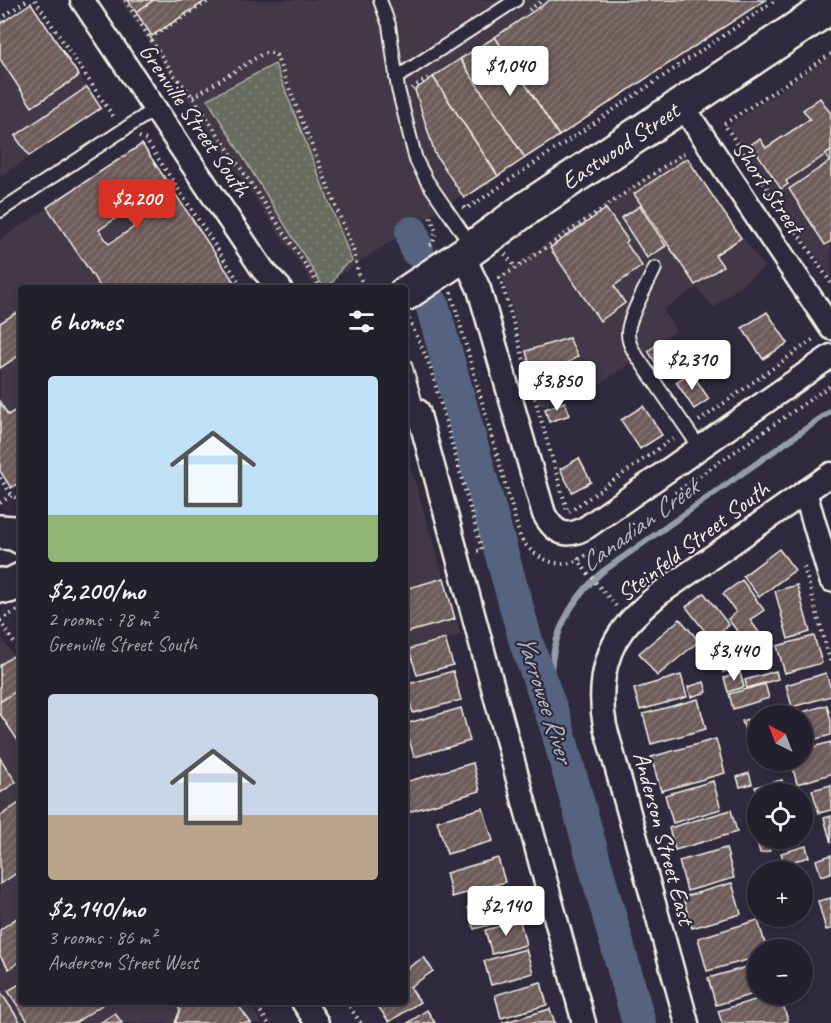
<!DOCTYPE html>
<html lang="en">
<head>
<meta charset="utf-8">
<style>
	:root { --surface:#23202e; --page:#2f2d3a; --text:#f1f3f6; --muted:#a3a3aa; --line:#403e4a; --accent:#d93025 }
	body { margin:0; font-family:Caveat,sans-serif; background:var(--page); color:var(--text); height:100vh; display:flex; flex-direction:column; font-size:22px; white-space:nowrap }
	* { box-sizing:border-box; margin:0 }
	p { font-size:20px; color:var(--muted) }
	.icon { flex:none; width:33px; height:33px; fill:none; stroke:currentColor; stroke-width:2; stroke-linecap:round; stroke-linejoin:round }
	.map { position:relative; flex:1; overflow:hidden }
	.panel { position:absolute; left:18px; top:285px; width:390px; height:720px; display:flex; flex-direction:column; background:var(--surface); border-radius:6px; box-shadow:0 3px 9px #0003,0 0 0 2px var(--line) }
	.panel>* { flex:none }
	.needle { width:39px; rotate:318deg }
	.tools { position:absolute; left:747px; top:705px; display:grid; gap:12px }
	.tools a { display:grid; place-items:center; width:66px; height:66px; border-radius:50%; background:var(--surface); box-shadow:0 3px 9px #0003,0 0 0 2px var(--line); font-size:30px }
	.price { position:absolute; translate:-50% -51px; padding:0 14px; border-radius:6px; background:#fff; color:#222; font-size:20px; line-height:39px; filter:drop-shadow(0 2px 3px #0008) }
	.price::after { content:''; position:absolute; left:50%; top:36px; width:18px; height:14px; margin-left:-9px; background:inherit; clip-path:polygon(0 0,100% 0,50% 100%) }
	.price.selected { background:var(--accent); color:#fff }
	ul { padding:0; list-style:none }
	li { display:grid; align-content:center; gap:12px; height:318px; padding:0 30px }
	li span { display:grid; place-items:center; height:186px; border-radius:6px; color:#555 }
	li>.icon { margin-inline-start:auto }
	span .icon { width:108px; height:108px; fill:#fffc; stroke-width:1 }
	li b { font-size:26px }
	h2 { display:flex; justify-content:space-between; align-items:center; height:72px; padding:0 30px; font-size:26px }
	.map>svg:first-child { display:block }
	.built { fill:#423946 }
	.grass { fill:url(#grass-dots); stroke:#aeaea3; stroke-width:1.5 }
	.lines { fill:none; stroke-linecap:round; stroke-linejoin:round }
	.stream { stroke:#959caa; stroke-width:6 }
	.river { stroke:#566480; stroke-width:34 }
	.building { fill:url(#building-hatch); stroke:#f4f1e8; stroke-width:1.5; fill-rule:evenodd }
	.lane-casing { stroke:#f4f1e8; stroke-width:16 }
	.street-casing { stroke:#f4f1e8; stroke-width:27 }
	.secondary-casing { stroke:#f4f1e8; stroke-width:38 }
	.path { stroke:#f4f1e8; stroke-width:4; stroke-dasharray:1.5 4.5; stroke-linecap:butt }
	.lane { stroke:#2f2a3d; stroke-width:12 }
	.street { stroke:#2f2a3d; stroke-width:22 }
	.secondary { stroke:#2f2a3d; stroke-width:33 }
	.labels { text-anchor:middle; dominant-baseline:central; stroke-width:4.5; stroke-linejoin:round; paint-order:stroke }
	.street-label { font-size:24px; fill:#f4f1e8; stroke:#2f2a3d }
	.water-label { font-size:26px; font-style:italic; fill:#b5b9be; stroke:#2f2a3d }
</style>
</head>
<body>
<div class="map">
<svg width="831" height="1023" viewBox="0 0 831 1023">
	<defs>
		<pattern id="grass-dots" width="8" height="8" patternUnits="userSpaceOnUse" patternTransform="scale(1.5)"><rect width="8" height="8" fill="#686c5e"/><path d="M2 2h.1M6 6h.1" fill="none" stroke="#7e8175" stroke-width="1.8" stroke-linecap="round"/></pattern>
		<pattern id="building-hatch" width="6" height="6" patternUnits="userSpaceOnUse" patternTransform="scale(1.5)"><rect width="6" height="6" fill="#6d5b5a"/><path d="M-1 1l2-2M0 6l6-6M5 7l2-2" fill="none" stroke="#827372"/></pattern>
	</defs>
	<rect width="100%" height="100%" fill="#2f2a3d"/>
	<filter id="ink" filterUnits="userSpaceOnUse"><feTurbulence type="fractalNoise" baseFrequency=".0167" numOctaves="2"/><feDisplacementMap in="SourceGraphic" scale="12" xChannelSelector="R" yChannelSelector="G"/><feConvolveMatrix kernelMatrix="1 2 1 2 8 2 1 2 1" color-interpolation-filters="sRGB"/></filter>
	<g filter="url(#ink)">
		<g class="built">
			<polygon points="120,0 763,0 319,288 316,288"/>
			<polygon points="32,4 102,109 0,177 0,25"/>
			<polygon points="831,56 831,278 728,126"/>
			<polygon points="142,143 239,288 21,288 21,485 13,490 0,471 0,240"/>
			<polygon points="683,153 764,267 713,308 697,287 663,310 676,331 647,350 626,366 590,391 539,407 502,273"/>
			<polygon points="405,450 461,635 405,649"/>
			<polygon points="0,636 21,667 21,1002 248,1002 262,1023 0,1023"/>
		</g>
		<polygon class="grass" points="275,64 352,261 342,267 333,282 324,288 207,99"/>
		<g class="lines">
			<path class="stream" d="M555,721C543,661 556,613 602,572L831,411"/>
			<g class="river">
				<polyline points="412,233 417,250"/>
				<polyline points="432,304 527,645 555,721 639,1023"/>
			</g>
		</g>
		<g class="building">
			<polygon points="128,0 154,0 136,12"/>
			<polygon points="154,0 207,0 152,36 136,12"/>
			<polygon points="550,0 765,0 559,136 495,37"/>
			<polygon points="31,3 79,76 32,107 0,59 0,24"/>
			<polygon points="495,37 559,136 525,158 460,59"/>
			<polygon points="460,59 525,158 498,176 433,77"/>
			<polygon points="433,77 498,176 464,198 435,154 415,90"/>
			<polygon points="87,87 101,108 29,156 15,136"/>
			<polygon points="820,98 831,114 831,151 786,181 788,184 781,189 751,144 760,139 766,148 810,119 803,110"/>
			<path d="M142,144L238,288H101L47,207ZM125,212L134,227L109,244L99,230Z"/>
			<polygon points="831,151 831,241 825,245 789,189 830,161 825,155"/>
			<polygon points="687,158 741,238 715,255 723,266 695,285 634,194"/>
			<polygon points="640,206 666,246 647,258 621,218"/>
			<polygon points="606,209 628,240 626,243 642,266 614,286 625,303 600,321 550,248"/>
			<polygon points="767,312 788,343 763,359 742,328"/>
			<polygon points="16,313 21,320 21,354 0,368 0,323"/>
			<polygon points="569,338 578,356 559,369 565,385 537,392 526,351"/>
			<polygon points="659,343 667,355 655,362 648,351"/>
			<polygon points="691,372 709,399 694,409 676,382"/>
			<polygon points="0,402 8,415 21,407 21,481 11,488 0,471"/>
			<polygon points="565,402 570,415 549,422 545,409"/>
			<polygon points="643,406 662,435 640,449 621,420"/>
			<polygon points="579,458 591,482 572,492 560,469"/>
			<polygon points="779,549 795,570 759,597 743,576"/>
			<polygon points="444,578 455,619 405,633 405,589"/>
			<polygon points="742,580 764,610 750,620 768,645 761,651 755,644 750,648 728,619 736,612 723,594"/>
			<polygon points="797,585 810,632 788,639 775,591"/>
			<polygon points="704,593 729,625 711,639 686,607"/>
			<polygon points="680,619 699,641 657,676 639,653"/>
			<polygon points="814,636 822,663 785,673 777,646"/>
			<polygon points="445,639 453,665 417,675 409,649"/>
			<polygon points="16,654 21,662 21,688 0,702 0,665"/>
			<polygon points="741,655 744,666 723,672 720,661"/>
			<polygon points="453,671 461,700 413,713 405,685"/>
			<polygon points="776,671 778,679 747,688 745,680"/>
			<polygon points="740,673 744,687 728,692 724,678"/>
			<polygon points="826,673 831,689 831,696 792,707 786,685"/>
			<polygon points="681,675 687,697 640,710 634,689"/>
			<polygon points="704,682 707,692 691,697 688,687"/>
			<polygon points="765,684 769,698 733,709 729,694"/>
			<polygon points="21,688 21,745 0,714 0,702"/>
			<polygon points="698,699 706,729 651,744 643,714"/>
			<polygon points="827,705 831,721 831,735 802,743 802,716 789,716"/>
			<polygon points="461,708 470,741 414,757 405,724"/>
			<polygon points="758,716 758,727 745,730 742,721"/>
			<polygon points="716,739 725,773 661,791 651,757"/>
			<polygon points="831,742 831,774 797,784 791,760 802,760 802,750"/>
			<polygon points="0,758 16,782 0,793"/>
			<polygon points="473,763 480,791 405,813 405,782"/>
			<polygon points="749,773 752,784 740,787 737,777"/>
			<polygon points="782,780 785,794 758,794 755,787"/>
			<polygon points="713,781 721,809 673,823 665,795"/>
			<polygon points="831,785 831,810 819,813 812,790"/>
			<polygon points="21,802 21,870 0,884 0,816"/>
			<polygon points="483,808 493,841 447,854 437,821"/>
			<polygon points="731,810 737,832 675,850 669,828"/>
			<polygon points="831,816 831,843 824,818"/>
			<polygon points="755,834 758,834 758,838 767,838 770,851 760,853"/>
			<polygon points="806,846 809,857 784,864 781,853"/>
			<polygon points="726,848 734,878 687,891 679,861"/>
			<polygon points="831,855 831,873 821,876 816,860"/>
			<polygon points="498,858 505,882 452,897 446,873"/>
			<polygon points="732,883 741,914 692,928 683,897"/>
			<polygon points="512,894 518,917 474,929 468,907"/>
			<polygon points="831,898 831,929 826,930 818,901"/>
			<polygon points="21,915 21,961 9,969 0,956 0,930"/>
			<polygon points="758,920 767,950 758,950 758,957 707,971 698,938"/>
			<polygon points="520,921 526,945 492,954 485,930"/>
			<polygon points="526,949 533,973 491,985 484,961"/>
			<polygon points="424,957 433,971 410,987 420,1002 389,1022 375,1002 405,1002 405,970"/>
			<polygon points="750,966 757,993 716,1005 708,978"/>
			<polygon points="541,982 547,1005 501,1018 495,995"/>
			<polygon points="21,983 21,1002 106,1002 75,1023 29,1023 8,991"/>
			<polygon points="0,991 21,1023 0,1023"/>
			<polygon points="774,994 780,994 788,1021 781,1023 722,1023 718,1011"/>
			<polygon points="175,1002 236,1002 251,1023 175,1023 180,1010"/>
			<polygon points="550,1009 555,1023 502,1023"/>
			<polygon points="427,1010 435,1023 408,1023"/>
			<polygon points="115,1013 122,1023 100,1023"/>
		</g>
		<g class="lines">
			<defs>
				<g id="lane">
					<polyline points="380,0 389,25 398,89 416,160 427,181 473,248"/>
					<polyline points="396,78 516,0"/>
					<polyline points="0,211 155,109"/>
					<path d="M655,268C648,284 627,319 628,334C628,341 631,347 634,352L700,448"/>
					<polyline points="405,365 418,411"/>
				</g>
				<g id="street">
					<polyline points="82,0 263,270 280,288"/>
					<polyline points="682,105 831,328"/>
					<path d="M463,255L479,289L544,514C555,534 567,539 587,527L831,356"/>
					<polyline points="405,415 418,411 584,1023"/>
					<polyline points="805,492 831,580"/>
					<polyline points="303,1002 317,1023"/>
					<path d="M687,1023L605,726C599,695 602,658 622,631C632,617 645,606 659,594L831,474"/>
				</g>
				<g id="secondary">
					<polyline points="405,294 463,255 527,208 831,6"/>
					<polyline points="0,532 14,533 21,537"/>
					<polyline points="0,585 9,586 21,580"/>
				</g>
			</defs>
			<use href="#lane" class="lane-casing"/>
			<use href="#street" class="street-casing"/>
			<use href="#secondary" class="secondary-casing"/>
			<g class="path">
				<polyline points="35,0 115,119"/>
				<polyline points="125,0 174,75 193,97 321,288"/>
				<polyline points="529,10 543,0"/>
				<polyline points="0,19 27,0"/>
				<polyline points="150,38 210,0"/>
				<polyline points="831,54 724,124 831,283"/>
				<polyline points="412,89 431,76"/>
				<path d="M193,97L264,53H272L276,55L354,252C357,263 357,273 362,282L361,288"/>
				<polyline points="139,137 146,140 243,288"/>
				<polyline points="464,207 466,209 483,198 776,0"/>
				<polyline points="430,245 433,244 436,231 430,216"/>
				<polyline points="505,254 516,268"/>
				<polyline points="500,277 567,510"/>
				<polyline points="499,278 516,268 685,152"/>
				<path d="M451,292L520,536C528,553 553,569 573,562C582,559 590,552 597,546"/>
				<polyline points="409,319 430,366 482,550 477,551"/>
				<polyline points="699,421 815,338"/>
				<polyline points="0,478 12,495 21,502"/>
				<polyline points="675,493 831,385"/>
				<polyline points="0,503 12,495"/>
				<polyline points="569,512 675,437"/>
				<polyline points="578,558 585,570 616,606"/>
				<polyline points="804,567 831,664"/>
				<polyline points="0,620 18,610"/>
				<polyline points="0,621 21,653"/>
				<polyline points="254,1002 268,1023"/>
				<polyline points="346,1002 361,1023"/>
			</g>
			<use href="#lane" class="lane"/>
			<use href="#street" class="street"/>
			<use href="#secondary" class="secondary"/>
		</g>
	</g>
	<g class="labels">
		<g class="street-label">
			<text transform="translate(195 120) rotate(56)">Grenville Street South</text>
			<text transform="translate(620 146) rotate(-34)">Eastwood Street</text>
			<text transform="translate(768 187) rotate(56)">Short Street</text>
			<text transform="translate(693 541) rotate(-37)">Steinfeld Street South</text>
			<text transform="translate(664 838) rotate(75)">Anderson Street East</text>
		</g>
		<g class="water-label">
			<text transform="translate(639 525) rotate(-36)">Canadian Creek</text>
			<text transform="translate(545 698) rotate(72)">Yarrowee River</text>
		</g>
	</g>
</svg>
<div class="tools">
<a><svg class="needle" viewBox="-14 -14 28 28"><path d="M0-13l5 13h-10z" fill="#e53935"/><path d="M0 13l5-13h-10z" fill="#a3a3aa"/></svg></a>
<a><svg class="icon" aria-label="locate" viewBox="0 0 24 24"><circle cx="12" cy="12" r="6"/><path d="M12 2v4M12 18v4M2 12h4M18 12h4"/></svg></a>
<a>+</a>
<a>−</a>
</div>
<b class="price" style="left:510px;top:97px">$1,040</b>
<b class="price selected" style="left:137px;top:230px">$2,200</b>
<b class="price" style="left:692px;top:391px">$2,310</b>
<b class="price" style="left:557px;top:412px">$3,850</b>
<b class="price" style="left:734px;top:682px">$3,440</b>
<b class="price" style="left:506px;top:937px">$2,140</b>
<section class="panel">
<h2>6 homes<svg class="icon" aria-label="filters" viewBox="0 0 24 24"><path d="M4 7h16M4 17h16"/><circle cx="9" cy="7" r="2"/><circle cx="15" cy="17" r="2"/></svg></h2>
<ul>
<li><span style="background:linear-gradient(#bfe0f5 75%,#8fb573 0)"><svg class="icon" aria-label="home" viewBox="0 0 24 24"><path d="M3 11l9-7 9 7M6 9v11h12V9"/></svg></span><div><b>$2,200/mo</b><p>2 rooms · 78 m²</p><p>Grenville Street South</p></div></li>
<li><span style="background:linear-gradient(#c9d6e8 65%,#b9a48a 0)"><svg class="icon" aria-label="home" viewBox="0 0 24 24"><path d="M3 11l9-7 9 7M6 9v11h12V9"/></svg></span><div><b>$2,140/mo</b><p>3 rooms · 86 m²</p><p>Anderson Street West</p></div></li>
</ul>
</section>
</div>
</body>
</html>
